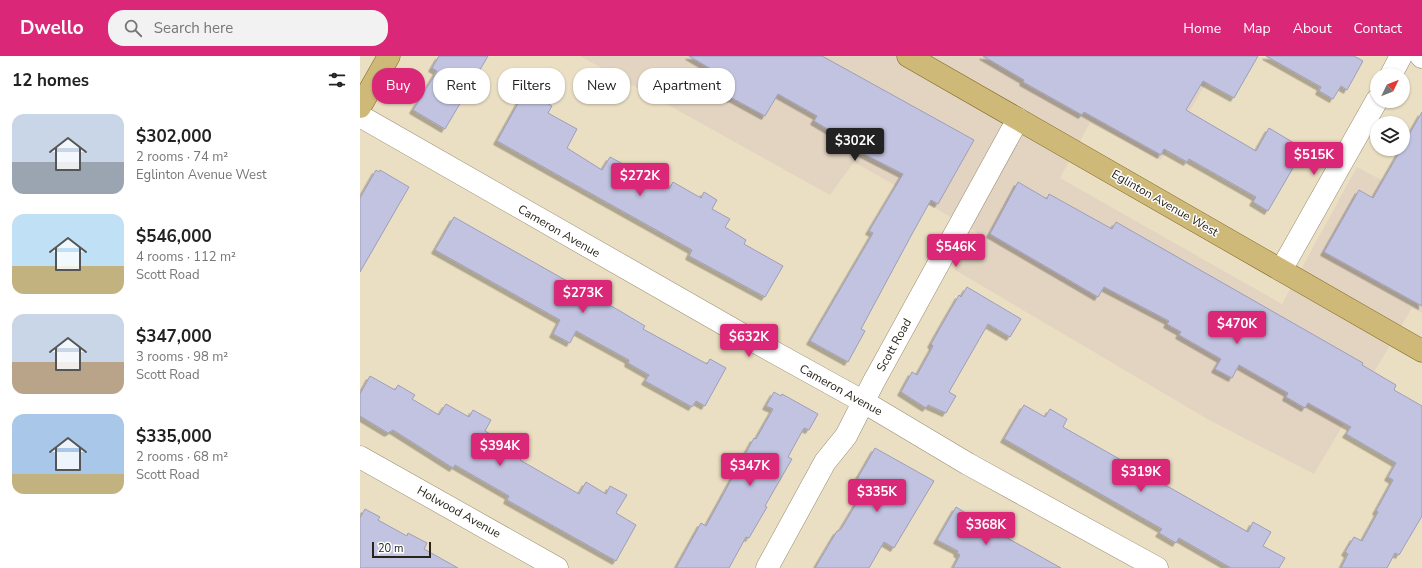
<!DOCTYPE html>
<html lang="en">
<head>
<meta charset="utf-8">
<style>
	:root { --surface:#fff; --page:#f2f2f2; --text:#222; --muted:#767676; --accent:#db2777 }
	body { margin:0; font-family:"Nunito Sans",sans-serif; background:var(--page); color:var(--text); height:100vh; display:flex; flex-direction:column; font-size:15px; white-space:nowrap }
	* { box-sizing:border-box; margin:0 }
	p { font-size:13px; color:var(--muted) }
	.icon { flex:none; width:22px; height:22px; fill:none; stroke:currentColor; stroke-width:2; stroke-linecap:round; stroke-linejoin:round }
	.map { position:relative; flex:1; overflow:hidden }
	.drawer { display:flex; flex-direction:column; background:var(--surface); width:360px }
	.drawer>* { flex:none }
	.hud { position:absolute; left:12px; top:12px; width:380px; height:36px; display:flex; gap:8px }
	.needle { width:26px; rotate:47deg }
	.tools { position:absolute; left:1010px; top:12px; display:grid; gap:8px }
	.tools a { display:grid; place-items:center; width:40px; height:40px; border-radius:50%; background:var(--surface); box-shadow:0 1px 3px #0004; font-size:20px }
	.scale { position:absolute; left:12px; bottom:10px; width:59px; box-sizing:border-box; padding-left:4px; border:2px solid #28241a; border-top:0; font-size:11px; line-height:14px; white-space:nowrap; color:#28241a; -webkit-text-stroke:3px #fff; paint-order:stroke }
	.price { position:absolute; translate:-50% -34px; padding:0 9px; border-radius:4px; background:var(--accent); color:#fff; font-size:13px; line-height:26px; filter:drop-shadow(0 1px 2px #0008) }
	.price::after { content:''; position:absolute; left:50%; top:24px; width:12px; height:9px; margin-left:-6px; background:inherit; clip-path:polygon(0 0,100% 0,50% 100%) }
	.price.active { background:#222; color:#fff }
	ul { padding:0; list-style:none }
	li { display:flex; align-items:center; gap:12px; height:100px; padding:0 12px }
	li span { display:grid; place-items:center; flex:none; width:112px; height:80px; border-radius:12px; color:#555 }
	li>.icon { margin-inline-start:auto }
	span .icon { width:48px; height:48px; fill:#fffc; stroke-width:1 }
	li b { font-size:17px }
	h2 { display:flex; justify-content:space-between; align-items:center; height:48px; padding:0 12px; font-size:17px }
	.pill { padding:0 14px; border-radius:16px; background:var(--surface); box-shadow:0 1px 3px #0004; font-size:14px; line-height:36px }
	.pill.active { background:var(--accent); color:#fff }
	header { display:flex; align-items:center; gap:24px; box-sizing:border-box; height:56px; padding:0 20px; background:var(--accent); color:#fff }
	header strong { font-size:19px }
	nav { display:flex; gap:22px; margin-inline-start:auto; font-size:14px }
	.search { width:280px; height:36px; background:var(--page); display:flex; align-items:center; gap:10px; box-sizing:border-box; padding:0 14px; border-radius:16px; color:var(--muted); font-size:15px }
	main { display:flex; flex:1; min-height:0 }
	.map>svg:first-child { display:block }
	.commercial { fill:#e2d4c1 }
	.building { fill:#c2c3e0; stroke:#9d9eb9; filter:url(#shadow) }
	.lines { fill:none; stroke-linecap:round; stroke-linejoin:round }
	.minor-casing { stroke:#968c71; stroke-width:23 }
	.major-casing { stroke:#7f661e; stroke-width:23 }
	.minor { stroke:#fff; stroke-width:22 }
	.major { stroke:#ceb979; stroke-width:22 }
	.labels { text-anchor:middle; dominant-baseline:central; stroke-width:3; stroke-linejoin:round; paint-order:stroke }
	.street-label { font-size:12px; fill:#28241a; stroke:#fff }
</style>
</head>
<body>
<header>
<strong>Dwello</strong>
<div class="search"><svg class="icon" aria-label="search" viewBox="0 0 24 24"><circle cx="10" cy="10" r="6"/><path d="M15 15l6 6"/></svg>Search here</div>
<nav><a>Home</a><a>Map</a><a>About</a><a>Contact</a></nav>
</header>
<main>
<section class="drawer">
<h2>12 homes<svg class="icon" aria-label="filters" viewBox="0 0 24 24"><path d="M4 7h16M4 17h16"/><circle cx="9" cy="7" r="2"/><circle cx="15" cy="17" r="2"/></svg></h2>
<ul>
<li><span style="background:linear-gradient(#c9d6e8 60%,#9aa5b1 0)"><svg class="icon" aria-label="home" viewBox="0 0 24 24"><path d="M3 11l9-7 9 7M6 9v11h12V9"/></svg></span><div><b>$302,000</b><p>2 rooms · 74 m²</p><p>Eglinton Avenue West</p></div></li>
<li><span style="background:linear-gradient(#bfe0f5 65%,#c2b280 0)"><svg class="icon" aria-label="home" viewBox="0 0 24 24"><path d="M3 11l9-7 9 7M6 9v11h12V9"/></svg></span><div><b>$546,000</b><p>4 rooms · 112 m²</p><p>Scott Road</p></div></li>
<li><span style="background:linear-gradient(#c9d6e8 60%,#b9a48a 0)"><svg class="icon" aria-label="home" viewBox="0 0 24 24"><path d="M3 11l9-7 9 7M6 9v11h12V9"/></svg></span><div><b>$347,000</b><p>3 rooms · 98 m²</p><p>Scott Road</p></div></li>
<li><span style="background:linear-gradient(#a9c7e8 75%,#c2b280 0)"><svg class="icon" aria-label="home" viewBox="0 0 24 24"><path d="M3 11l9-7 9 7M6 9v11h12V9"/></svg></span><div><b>$335,000</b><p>2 rooms · 68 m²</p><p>Scott Road</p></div></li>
</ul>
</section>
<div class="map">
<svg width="1062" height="512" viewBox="0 0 1062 512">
	<defs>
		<filter id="shadow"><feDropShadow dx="-3.5" dy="3.5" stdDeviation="0" flood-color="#0004"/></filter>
	</defs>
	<rect width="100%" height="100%" fill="#ebdfc3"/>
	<polygon class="commercial" points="220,0 862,0 801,104 730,67 700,122 922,248 997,111 1062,146 1062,257 1052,252 954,418 849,364 595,214 617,176 494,106 470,139"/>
	<g class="building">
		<polygon points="79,0 128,0 85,73 53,54 77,15 72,12"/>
		<polygon points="329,0 462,0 614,84 578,148 571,144 552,178 501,273 505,275 488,306 450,285 513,177 509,175 543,118 498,95 499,92 454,65 457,60 418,38 405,60 372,42 371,43 349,31 351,28 344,24 351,13"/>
		<polygon points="623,0 898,0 874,42 843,25 826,54 896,95 909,72 944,93 908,155 893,146 896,141 829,103 827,106 804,93 801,99 724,56 722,59 663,26 664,24"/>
		<polygon points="906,0 994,0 1003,5 987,34 981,30 973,43 959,35 961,31"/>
		<polygon points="165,35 192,50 188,57 217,73 207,92 242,114 250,101 309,133 313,126 341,142 344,136 357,144 352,153 370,163 365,171 386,184 384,188 423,210 405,241 329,200 332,194 137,85"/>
		<polygon points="1062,56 1062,250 964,196 999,134 1013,142 1041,93 1043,93 1043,89"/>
		<polygon points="16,114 19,116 20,114 49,131 0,216 0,142"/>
		<polygon points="658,126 687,143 689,138 752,173 756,166 1003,307 1002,309 1036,329 1034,334 1062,350 1062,460 1039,499 1035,497 1027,512 981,512 988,498 985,496 994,481 1002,485 1018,456 1016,455 1033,424 1028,421 1036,407 986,378 991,371 948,347 945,352 926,341 928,337 879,309 872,322 855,313 861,303 819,279 821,276 807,268 809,265 744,231 738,241 630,178"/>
		<polygon points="94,161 260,255 285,270 283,273 347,308 350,303 366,312 345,350 336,345 332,351 285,325 289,319 268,307 269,304 216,275 210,287 193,278 200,264 75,194"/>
		<polygon points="607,231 661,263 650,281 628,268 589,336 596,340 586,357 568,349 566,352 541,336 552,316 557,319 573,290 571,288 584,265 599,239 601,241"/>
		<polygon points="10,320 35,334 38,329 55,339 52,343 79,359 86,348 109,361 113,354 131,364 125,375 164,397 160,404 219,438 226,426 246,438 250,430 267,439 256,457 276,469 256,505 147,444 149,440 95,409 93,412 33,374 28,377 0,360 0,338"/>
		<polygon points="414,336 421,340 422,338 458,358 449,374 444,372 428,401 432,403 405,450 407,451 389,482 386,481 369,512 316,512 341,467 346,470 394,382 396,383 413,353 406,350"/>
		<polygon points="664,349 685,361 690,353 707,363 703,371 888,476 893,466 911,476 903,490 925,502 919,512 871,512 819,482 816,487 799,477 802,473 646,384 644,383"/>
		<polygon points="515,392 574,425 534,492 524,486 509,512 455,512 477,475 478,475 481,473 506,431 496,425"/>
		<polygon points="596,451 609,459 608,460 701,512 593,512 600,499 597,497 598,495 577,484"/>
		<polygon points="5,453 20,461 18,464 47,480 48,477 67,487 64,493 98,512 0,512 0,462"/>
	</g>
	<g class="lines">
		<defs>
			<g id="minor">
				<polyline points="1061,0 1062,1"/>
				<polyline points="1031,19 1041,0"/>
				<polyline points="0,60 390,283 504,346 608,408 797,512"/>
				<polyline points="921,214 1017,44"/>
				<polyline points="0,401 197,512"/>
				<polyline points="407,512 465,406 486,380 513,327 658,63"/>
			</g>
			<g id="major">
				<polyline points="548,0 1062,295"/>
				<polyline points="0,51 29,0"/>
			</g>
		</defs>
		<use href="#minor" class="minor-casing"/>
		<use href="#major" class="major-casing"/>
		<use href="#minor" class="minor"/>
		<use href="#major" class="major"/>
	</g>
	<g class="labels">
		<g class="street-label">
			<text transform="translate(805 147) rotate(30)">Eglinton Avenue West</text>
			<text transform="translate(199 175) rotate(30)">Cameron Avenue</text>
			<text transform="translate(534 289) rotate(-61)">Scott Road</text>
			<text transform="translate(481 334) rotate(29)">Cameron Avenue</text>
			<text transform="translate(99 456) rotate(29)">Holwood Avenue</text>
		</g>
	</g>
</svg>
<div class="tools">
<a><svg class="needle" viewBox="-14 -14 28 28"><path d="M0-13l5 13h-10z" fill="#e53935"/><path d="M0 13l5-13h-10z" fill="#767676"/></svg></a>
<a><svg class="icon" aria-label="layers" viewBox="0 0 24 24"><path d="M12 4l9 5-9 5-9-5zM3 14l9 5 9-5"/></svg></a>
</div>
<div class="scale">20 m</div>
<b class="price active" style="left:495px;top:106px">$302K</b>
<b class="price" style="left:954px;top:120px">$515K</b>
<b class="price" style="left:280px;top:141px">$272K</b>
<b class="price" style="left:596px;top:212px">$546K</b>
<b class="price" style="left:223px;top:258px">$273K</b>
<b class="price" style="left:877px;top:289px">$470K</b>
<b class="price" style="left:389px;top:302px">$632K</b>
<b class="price" style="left:140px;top:411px">$394K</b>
<b class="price" style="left:390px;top:431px">$347K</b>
<b class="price" style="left:781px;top:437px">$319K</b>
<b class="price" style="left:517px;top:457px">$335K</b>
<b class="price" style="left:626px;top:490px">$368K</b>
<div class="hud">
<a class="pill active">Buy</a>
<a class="pill">Rent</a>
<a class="pill">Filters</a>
<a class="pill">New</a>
<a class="pill">Apartment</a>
</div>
</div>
</main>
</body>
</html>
